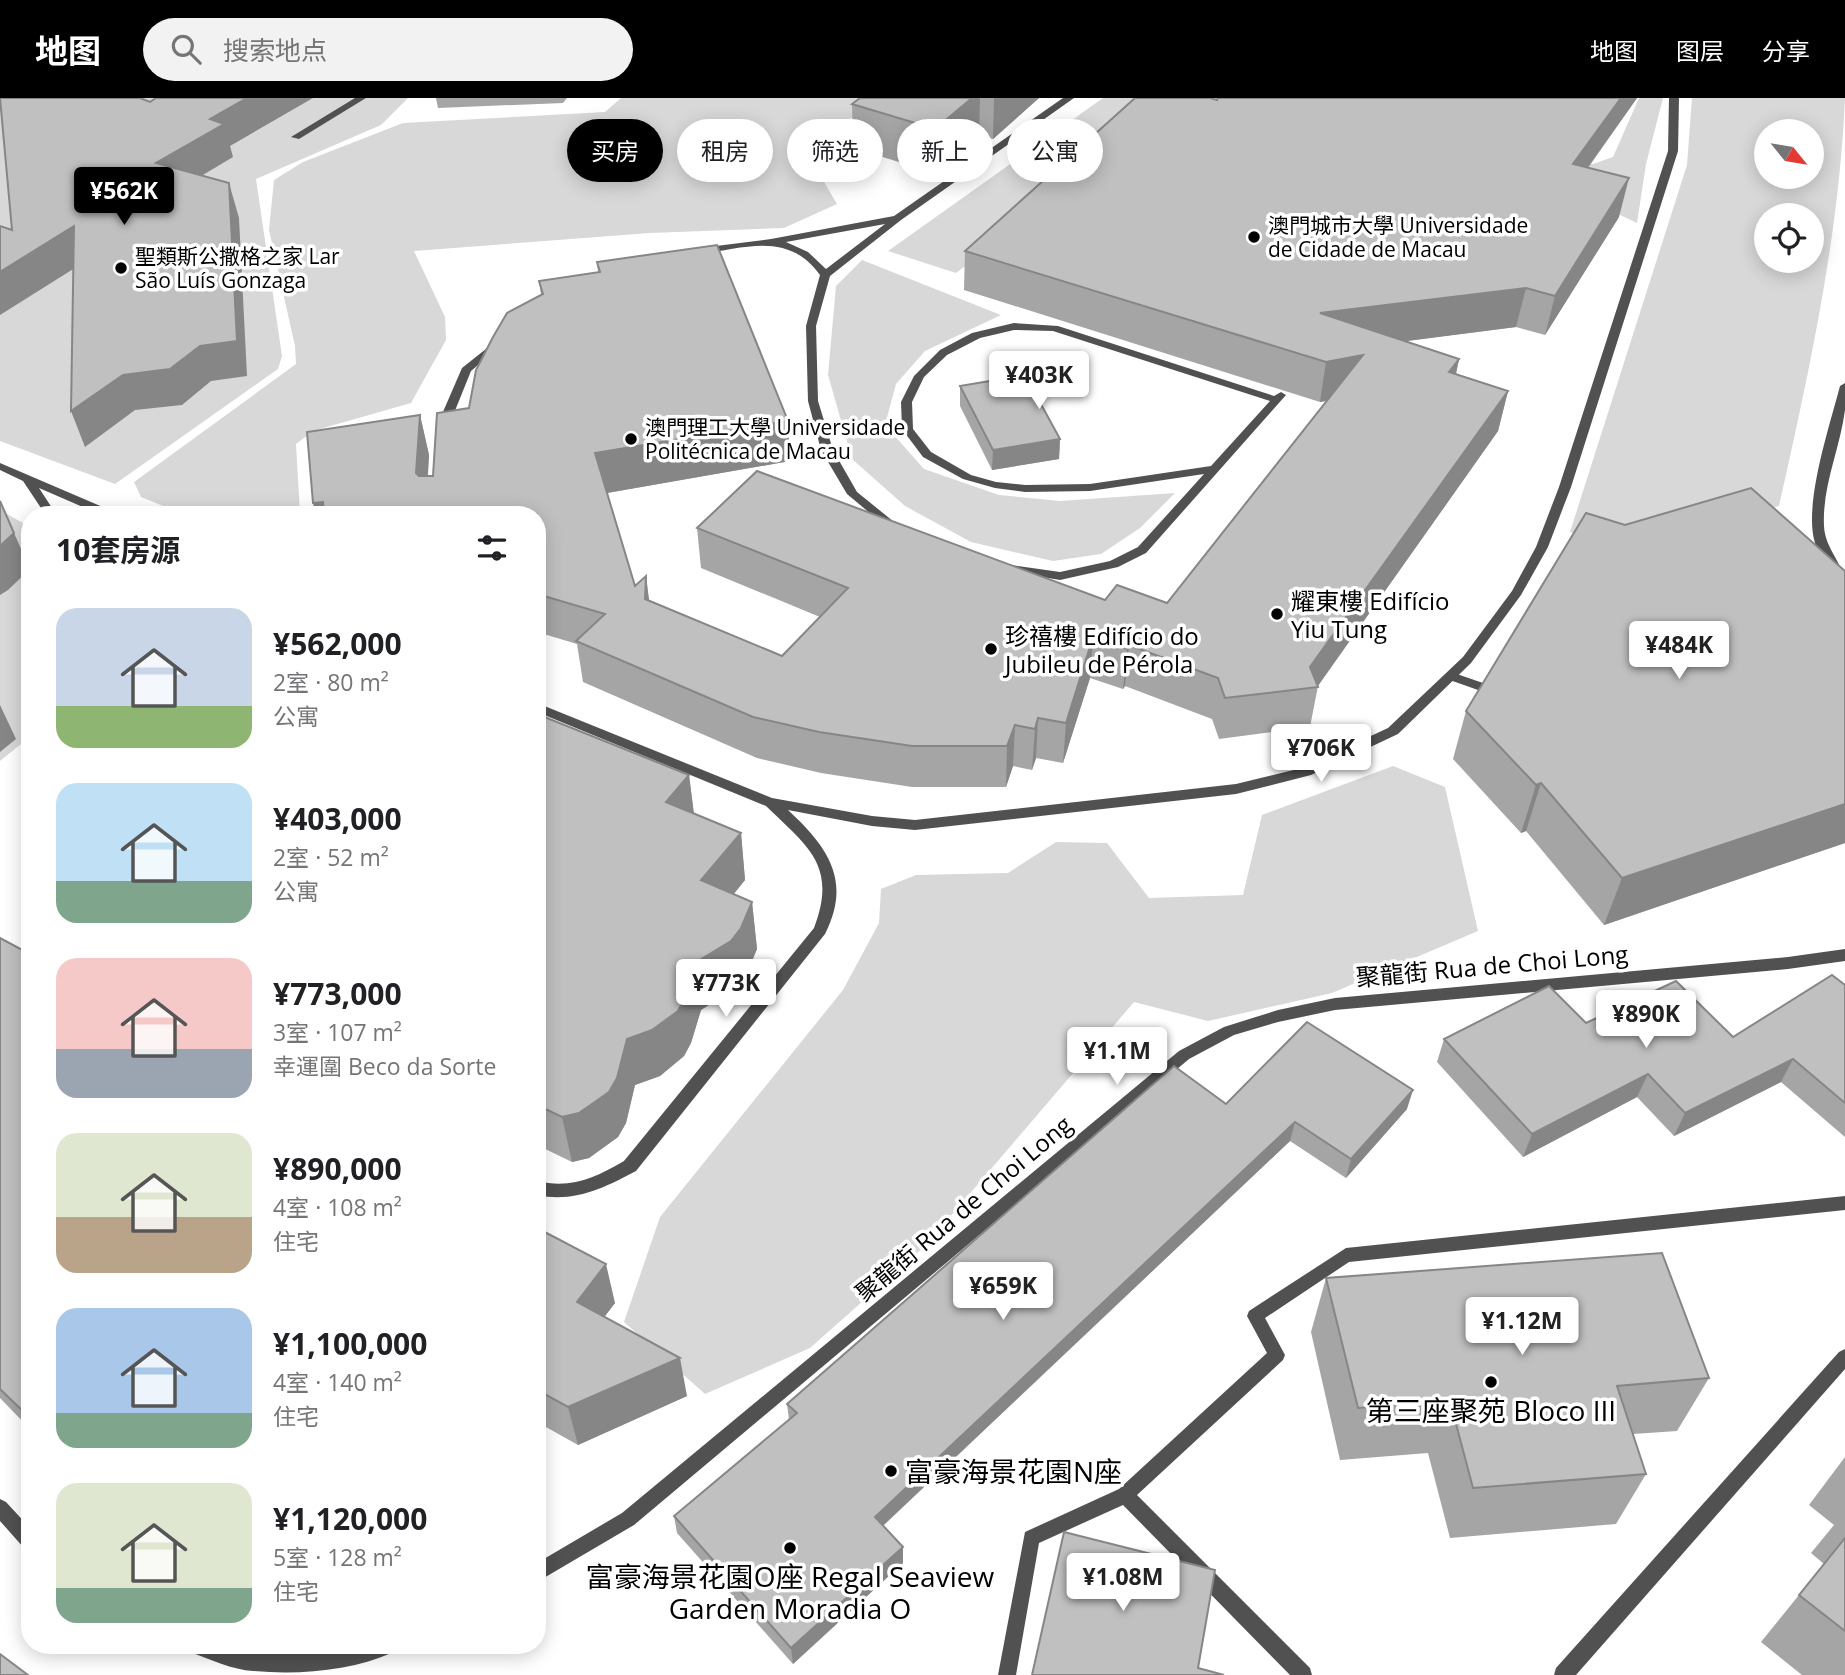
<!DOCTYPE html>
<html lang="zh">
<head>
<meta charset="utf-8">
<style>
	:root { --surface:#fff; --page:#f2f2f2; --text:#202124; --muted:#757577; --accent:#000 }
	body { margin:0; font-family:"Open Sans","Noto Sans SC",sans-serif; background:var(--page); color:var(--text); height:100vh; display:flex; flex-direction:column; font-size:26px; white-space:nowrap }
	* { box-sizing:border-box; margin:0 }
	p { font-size:23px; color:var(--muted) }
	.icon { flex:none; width:38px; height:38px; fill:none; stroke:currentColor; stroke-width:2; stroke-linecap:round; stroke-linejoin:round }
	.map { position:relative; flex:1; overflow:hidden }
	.details { position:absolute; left:21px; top:408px; width:525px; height:1148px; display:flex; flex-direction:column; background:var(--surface); border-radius:28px; box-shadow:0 4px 18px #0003 }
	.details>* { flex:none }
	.hud { position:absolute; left:567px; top:21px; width:665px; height:63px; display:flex; gap:14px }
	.needle { width:46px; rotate:120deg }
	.tools { position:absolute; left:1754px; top:21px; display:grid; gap:14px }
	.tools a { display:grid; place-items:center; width:70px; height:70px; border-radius:50%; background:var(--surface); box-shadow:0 4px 18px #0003; font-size:35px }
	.price { position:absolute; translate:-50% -60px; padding:0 16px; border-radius:7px; background:#fff; color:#222; font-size:23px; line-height:46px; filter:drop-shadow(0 2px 4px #0008) }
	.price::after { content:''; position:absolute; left:50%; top:42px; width:21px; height:16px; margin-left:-10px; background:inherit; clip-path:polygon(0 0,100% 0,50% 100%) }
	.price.on { background:var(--accent); color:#fff }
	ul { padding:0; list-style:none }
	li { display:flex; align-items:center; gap:21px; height:175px; padding:0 35px }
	li span { display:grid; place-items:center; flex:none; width:196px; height:140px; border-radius:21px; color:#555 }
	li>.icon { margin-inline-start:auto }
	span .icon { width:84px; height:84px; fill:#fffc; stroke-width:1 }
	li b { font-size:30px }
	h2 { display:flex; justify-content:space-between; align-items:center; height:84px; padding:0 35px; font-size:30px }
	.tag { padding:0 24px; border-radius:32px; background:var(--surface); box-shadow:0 4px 18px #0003; font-size:24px; line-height:63px }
	.tag.on { background:var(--accent); color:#fff }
	header { display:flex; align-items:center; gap:42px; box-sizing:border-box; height:98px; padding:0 35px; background:var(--accent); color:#fff }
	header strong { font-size:33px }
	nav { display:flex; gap:38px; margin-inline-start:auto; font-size:24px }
	.search { width:490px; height:63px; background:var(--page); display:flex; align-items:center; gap:18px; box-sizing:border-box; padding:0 24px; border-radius:38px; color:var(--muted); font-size:26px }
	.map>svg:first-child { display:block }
	.green { fill:#d8d8d8; fill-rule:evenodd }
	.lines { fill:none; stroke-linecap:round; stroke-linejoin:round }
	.service { fill:#515151; fill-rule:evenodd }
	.minor { fill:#515151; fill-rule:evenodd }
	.wall { fill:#a5a5a5 }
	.shaded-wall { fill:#868686 }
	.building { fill:#c0c0c0; stroke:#868686; stroke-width:2 }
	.poi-dot { fill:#000; stroke:#fff; stroke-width:2.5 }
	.labels { text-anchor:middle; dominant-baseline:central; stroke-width:7; stroke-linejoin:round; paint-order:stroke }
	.far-poi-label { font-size:21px; fill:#000; stroke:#fff; text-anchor:start }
	.poi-label { font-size:24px; fill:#000; stroke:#fff; text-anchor:start }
	.street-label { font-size:24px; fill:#000; stroke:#fff }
	.near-poi-label { font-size:28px; fill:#000; stroke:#fff }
</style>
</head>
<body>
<header>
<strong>地图</strong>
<div class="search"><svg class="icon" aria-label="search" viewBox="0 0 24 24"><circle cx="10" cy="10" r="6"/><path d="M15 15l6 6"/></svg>搜索地点</div>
<nav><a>地图</a><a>图层</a><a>分享</a></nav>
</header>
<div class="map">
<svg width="1845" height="1577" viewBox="0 0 1845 1577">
	<rect width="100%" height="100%" fill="#fff"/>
	<g class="green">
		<polygon points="15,0 408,0 381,27 256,81 282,258 278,271 115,386 0,343 0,3"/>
		<polygon points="621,0 885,0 792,55 817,72 837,106 784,130 650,135 414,153 445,219 446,242 411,305 313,333 296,346 300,416 183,416 141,399 134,384 296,266 295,248 269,132 274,82 303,64 403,25 605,14"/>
		<polygon points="1103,0 1238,0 999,143 956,175 888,153"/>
		<polygon points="1639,0 1663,0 1646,66 1637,125 1597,106 1545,57 1593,66 1613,59"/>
		<path d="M1692,0H1845C1839,139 1809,274 1779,408L1628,451L1570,434L1687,67ZM1766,33H1811V79H1766ZM1766,117H1811V163H1766Z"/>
		<polygon points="862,162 1001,217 925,253 896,286 885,327 924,371 999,397 1060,403 1175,395 1140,430 1101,456 1053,463 971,444 905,408 852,361 828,277 836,188"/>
		<polygon points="0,412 30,429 30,571 21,646 0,663"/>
		<polygon points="1393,668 1445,689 1478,833 1332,895 1208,923 1134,904 925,1148 810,1250 705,1296 624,1224 660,1119 843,892 879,825 881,791 916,777 1008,775 1056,744 1107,745 1149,800 1243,797 1262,717"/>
	</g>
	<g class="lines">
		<g class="service">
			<polygon points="355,0 366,0 299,41 291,39"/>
			<path d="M1063,0H1074L901,122L830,178L816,228L818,303L833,352L857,394L899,428L897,431H889L847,396L821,352L808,303L806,228L820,177C788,133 746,150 700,156L695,153L700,150L771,141L894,118ZM885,126L826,171L808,154L786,144Z"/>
			<path d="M1014,225L1058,228L1274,298L1281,294L1286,297L1146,455L1118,469L1060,482L1007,473L1003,472L1001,469L1003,466L1060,474L1110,463L1138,449L1204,376L1090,393L1025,394L995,390L963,381L923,359L902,331L901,304L914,278L940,252L972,235ZM1014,232L1053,233L1270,303L1211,368L1090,386L1025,387L996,384L971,377L931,354L913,331L912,304L924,279L947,257L980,240Z"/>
			<polygon points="501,239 505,240 505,244 471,273 448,330 442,333 438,332 436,330 462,270"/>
			<polygon points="1451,574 1483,585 1484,588 1478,592 1447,581 1445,578"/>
			<polygon points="1845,1098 1845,1112 1349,1164 1265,1220 1285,1257 1283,1262 1137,1397 1310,1570 1312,1577 1290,1577 1123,1407 1039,1445 1016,1577 998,1577 1025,1434 1119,1391 1267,1255 1247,1218 1249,1213 1346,1150"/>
			<polygon points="1845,1251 1845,1271 1576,1577 1554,1577 1556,1570 1839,1254"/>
		</g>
		<g class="minor">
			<path d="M1669,0H1679L1678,53L1571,389L1548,449L1521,497L1471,565L1398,636L1311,677L1236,696L915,732L872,728L788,712C828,749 852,783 825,836L636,1073C604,1090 574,1105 537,1097V1083C571,1091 595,1080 624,1063L814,830C838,767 807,748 766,708L537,614V605L772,700L872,718L915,722L1236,686L1302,670L1388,630L1463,559L1512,493L1536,449L1559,389L1668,53Z"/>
			<path d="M1845,285C1845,294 1845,303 1845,312C1840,351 1822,388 1824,428C1825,452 1845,466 1845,488L1841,487C1831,474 1820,460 1815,445C1803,407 1830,327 1840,288Z"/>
			<polygon points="0,365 112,413 114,416 99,416 39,390 56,416 45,416 23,383 0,372"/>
			<polygon points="1845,851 1845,863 1788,871 1335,912 1278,924 1234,937 1189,961 634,1427 537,1484 537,1465 622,1415 1179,953 1224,929 1278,912 1335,900 1788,859"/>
			<polygon points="0,1401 6,1404 30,1430 30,1453 24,1450 0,1423"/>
			<path d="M188,1547H227L251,1555H319L361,1547H396L394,1554C351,1573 300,1577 253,1573C233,1572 209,1561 190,1554Z"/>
		</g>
	</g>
	<g class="wall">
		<polygon points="436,0 567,0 563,5 438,10"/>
		<polygon points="860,0 1039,0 993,41 979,37 935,75 853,50 852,6"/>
		<polygon points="1218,0 1637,0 1588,70 1619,119 1545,237 1516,229 1405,243 1459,261 1456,277 1508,293 1498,333 1318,588 1310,629 1219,641 1212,621 1125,588 1123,591 1090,580 1063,665 1036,660 1032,672 1013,668 1006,689 912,689 821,675 757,660 583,584 577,546 537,534 537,416 316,416 313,405 420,317 429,357 428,378 433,378 469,310 541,197 539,183 598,174 597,164 790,363 607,395 635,488 646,478 649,502 782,558 820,519 701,470 697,430 1105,502 1167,505 1327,303 1320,304 964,192 965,153"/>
		<polygon points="960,288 1060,341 1059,361 992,372 960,308"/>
		<polygon points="1625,427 1845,473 1845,745 1604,827 1526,733 1521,735 1453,661 1466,613"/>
		<polygon points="537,616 689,677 694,716 741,735 745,782 734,796 752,804 757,851 746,877 736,889 701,912 691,945 684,958 660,978 635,987 626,1025 618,1039 589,1060 572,1064 537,1047"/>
		<polygon points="0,840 30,856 30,1331 0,1300"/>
		<polygon points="1845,887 1845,1039 1781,984 1674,1038 1637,999 1523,1059 1437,964 1444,941 1586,925 1733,939"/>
		<polygon points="1226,1006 1407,1011 1346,1080 1290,1043 883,1428 903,1465 793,1566 677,1435 674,1418 789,1322 787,1306"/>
		<polygon points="537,1130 615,1205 604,1219 687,1298 578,1347 537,1324"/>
		<polygon points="1326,1180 1709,1280 1677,1333 1633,1336 1646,1376 1616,1426 1450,1440 1428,1355 1340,1362 1311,1234"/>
		<polygon points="1845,1359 1845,1577 1802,1577 1761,1544 1824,1466 1811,1455 1834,1427 1809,1407"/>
	</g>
	<g class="shaded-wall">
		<polygon points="247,0 313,0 230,48 233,59 166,99 156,65 210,21"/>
		<polygon points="972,0 980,0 979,37 935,75 935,31"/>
		<polygon points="994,0 1039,0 993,41"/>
		<polygon points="1621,0 1637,0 1563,104 1573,66"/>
		<polygon points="1629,80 1619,119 1545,237 1555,198"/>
		<polygon points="229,85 239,120 247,278 211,283 182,307 135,312 85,349 71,313 123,277"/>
		<polygon points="74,128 86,163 0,217 0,174"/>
		<polygon points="1526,190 1516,229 1314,255 1320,215"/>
		<polygon points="1363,257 1356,296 1320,304 1326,264"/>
		<polygon points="1459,261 1450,301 1449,274"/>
		<polygon points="1508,293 1498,333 1317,589 1310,569"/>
		<polygon points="420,317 429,357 425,416 416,375"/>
		<polygon points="788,323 790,363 601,396 595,355"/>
		<polygon points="1060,341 1059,361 992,372 993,352"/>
		<polygon points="323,404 326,416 316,416 313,405"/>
		<polygon points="14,435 30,471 8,492 0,497 0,448"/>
		<polygon points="646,478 651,519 645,501"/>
		<polygon points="1093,539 1090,580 1063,665 1066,625"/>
		<polygon points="1129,547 1125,588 1123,591 1127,551"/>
		<polygon points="0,607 16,641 0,654"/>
		<polygon points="1038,620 1036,660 1032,672 1035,631"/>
		<polygon points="1015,627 1013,668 1006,689 1007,648"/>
		<polygon points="689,677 695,725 666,704"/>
		<polygon points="1541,685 1526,733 1521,735 1536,687"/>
		<polygon points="1845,706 1845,745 1604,827 1622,780"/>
		<polygon points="741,735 745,782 706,829 701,782"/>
		<polygon points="752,804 757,851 746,877 736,889 701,912 691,945 684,958 660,978 635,987 626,1025 618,1039 589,1060 572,1064 562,1019 627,941 695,865"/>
		<polygon points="1793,961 1781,984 1674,1038 1685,1015"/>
		<polygon points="1648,976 1637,999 1523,1059 1532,1036"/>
		<polygon points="1413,992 1407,1011 1346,1080 1351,1061"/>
		<polygon points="1295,1024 1290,1043 875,1435 875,1419"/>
		<polygon points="606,1166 615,1205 586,1243 577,1204"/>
		<polygon points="680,1260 687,1298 578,1347 568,1309"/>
		<polygon points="903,1449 903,1465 793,1566 791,1550"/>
	</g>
	<g class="building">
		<polygon points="0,0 140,0 150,4 156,0 247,0 210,21 224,26 156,65 229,85 237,243 200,248 170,271 123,277 71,313 74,128 0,174 0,128 12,132"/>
		<polygon points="860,0 972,0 935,31 852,6"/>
		<polygon points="1135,0 1210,0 1217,2 1218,0 1621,0 1573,66 1629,80 1555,198 1526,190 1320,215 1459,261 1449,274 1508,293 1310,569 1318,589 1225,600 1218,580 1129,547 1127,551 1093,539 1066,625 1038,620 1035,631 1015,627 1007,648 912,648 819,634 753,619 576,543 605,516 537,496 537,416 324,416 323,404 313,405 307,334 420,317 416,375 419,378 433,378 437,315 469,310 476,272 493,239 507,215 543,196 539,183 600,174 597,164 717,147 788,323 595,355 635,488 646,478 645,501 782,558 848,490 697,430 757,373 1105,502 1117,487 1167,505 1363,257 1326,264 965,153"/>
		<polygon points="1025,277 1060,341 993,352 960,288"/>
		<polygon points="1751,390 1845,473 1845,706 1622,780 1541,685 1536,687 1466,613 1586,415 1625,427"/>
		<polygon points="0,403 14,435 0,448"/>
		<polygon points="537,616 689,677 666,704 741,735 701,782 752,804 741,830 731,843 695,865 685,900 678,913 652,932 627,941 617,980 609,994 579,1015 562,1019 537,1007"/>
		<polygon points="0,840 30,856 30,1320 0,1291"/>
		<polygon points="1832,877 1845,887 1845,1005 1793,961 1685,1015 1648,976 1532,1036 1444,941 1549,888 1586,925 1676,883 1733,939"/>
		<polygon points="1307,924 1413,992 1351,1061 1295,1024 875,1419 903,1449 791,1550 674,1418 797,1315 787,1306 1174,968 1226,1006"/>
		<polygon points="537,1130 606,1166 577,1204 680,1260 568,1309 537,1292"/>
		<polygon points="1662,1155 1709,1280 1617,1288 1646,1376 1473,1390 1450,1303 1358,1310 1326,1180"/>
		<polygon points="1064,1434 1215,1472 1198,1570 1224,1577 1032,1577"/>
		<polygon points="1845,1440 1845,1533 1799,1497"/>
		<polygon points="0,1556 28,1577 0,1577"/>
	</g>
	<g class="poi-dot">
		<circle cx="1254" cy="139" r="7"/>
		<circle cx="121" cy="170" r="7"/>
		<circle cx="631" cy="341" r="7"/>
		<circle cx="1277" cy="516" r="7"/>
		<circle cx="991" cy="551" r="7"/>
		<circle cx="1491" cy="1284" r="7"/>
		<circle cx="891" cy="1373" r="7"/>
		<circle cx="790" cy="1450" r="7"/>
	</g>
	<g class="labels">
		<g class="far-poi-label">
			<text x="1268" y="127">澳門城市大學 Universidade<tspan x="1268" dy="24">de Cidade de Macau</tspan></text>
			<text x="135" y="158">聖類斯公撒格之家 Lar<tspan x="135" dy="24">São Luís Gonzaga</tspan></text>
			<text x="645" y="329">澳門理工大學 Universidade<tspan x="645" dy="24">Politécnica de Macau</tspan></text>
		</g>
		<g class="poi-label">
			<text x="1291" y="502">耀東樓 Edifício<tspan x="1291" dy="28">Yiu Tung</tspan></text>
			<text x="1005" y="537">珍禧樓 Edifício do<tspan x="1005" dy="28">Jubileu de Pérola</tspan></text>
		</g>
		<g class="street-label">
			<text transform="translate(1492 867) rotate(-5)">聚龍街 Rua de Choi Long</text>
			<text transform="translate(963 1110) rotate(-40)">聚龍街 Rua de Choi Long</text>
		</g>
		<g class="near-poi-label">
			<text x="1491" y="1312">第三座聚苑 Bloco III</text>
			<text x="905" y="1373" text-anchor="start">富豪海景花園N座</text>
			<text x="790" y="1478">富豪海景花園O座 Regal Seaview<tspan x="790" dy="32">Garden Moradia O</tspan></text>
		</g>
	</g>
</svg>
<div class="tools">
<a><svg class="needle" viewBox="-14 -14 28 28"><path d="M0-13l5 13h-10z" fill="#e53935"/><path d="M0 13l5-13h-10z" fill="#757577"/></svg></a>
<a><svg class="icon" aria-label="locate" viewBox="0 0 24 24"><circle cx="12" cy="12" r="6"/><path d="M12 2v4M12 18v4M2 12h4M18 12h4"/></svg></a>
</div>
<b class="price on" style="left:124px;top:129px">¥562K</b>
<b class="price" style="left:1039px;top:313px">¥403K</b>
<b class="price" style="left:1679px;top:583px">¥484K</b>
<b class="price" style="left:1321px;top:686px">¥706K</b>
<b class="price" style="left:726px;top:921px">¥773K</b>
<b class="price" style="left:1646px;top:952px">¥890K</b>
<b class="price" style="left:1117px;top:989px">¥1.1M</b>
<b class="price" style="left:1003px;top:1224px">¥659K</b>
<b class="price" style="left:1522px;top:1259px">¥1.12M</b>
<b class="price" style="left:1123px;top:1515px">¥1.08M</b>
<div class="hud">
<a class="tag on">买房</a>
<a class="tag">租房</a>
<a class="tag">筛选</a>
<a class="tag">新上</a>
<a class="tag">公寓</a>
</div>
<section class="details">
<h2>10套房源<svg class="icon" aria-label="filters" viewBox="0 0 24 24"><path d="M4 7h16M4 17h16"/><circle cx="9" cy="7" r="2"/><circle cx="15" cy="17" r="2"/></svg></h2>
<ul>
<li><span style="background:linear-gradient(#c9d6e8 70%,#8fb573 0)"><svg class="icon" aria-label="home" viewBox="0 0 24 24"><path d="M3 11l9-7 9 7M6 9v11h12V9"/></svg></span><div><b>¥562,000</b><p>2室 · 80 m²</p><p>公寓</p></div></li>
<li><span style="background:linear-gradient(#bfe0f5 70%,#7fa58c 0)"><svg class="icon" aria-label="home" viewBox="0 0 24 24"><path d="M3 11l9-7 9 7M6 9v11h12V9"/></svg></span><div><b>¥403,000</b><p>2室 · 52 m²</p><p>公寓</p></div></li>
<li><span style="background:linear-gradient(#f6c9c9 65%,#9aa5b1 0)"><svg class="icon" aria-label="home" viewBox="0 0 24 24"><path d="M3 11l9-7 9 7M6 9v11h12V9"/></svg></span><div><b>¥773,000</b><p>3室 · 107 m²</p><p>幸運圍 Beco da Sorte</p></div></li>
<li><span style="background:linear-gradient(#dfe7d0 60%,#b9a48a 0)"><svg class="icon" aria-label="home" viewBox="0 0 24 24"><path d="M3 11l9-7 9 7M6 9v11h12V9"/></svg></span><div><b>¥890,000</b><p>4室 · 108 m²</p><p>住宅</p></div></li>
<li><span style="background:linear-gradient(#a9c7e8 75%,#7fa58c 0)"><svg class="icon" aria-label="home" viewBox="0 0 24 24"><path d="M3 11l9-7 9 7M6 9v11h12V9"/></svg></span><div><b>¥1,100,000</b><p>4室 · 140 m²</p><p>住宅</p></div></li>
<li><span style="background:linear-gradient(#dfe7d0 75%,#7fa58c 0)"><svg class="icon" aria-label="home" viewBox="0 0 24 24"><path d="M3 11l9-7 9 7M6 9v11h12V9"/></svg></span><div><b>¥1,120,000</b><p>5室 · 128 m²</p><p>住宅</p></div></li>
</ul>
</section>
</div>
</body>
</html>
